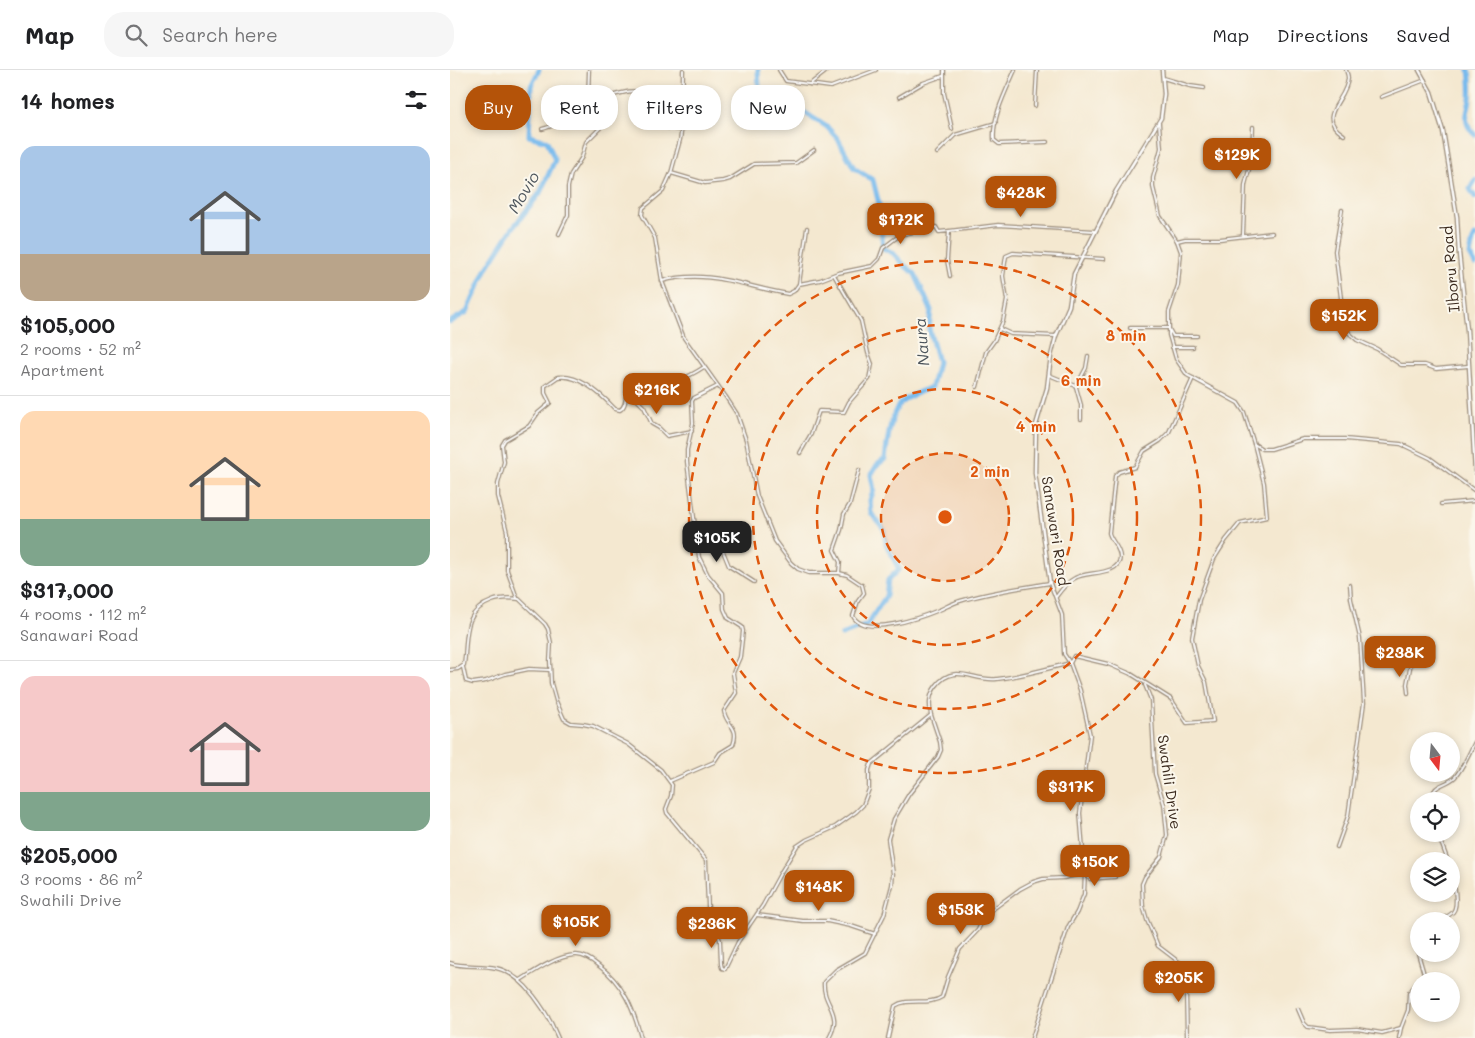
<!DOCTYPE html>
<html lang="en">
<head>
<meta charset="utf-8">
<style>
	:root { --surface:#fff; --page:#f6f6f6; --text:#202124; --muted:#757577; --line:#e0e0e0; --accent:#b45309 }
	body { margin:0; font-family:Mali,sans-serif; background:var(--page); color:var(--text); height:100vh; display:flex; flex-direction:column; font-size:19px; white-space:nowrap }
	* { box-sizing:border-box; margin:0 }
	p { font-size:16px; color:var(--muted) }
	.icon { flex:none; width:28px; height:28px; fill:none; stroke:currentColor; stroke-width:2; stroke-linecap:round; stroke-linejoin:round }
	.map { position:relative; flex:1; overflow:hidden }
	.details { display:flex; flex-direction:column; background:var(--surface); width:450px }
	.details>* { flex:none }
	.hud { position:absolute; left:15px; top:15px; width:475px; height:45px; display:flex; gap:10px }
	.needle { width:32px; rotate:164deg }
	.tools { position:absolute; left:960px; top:662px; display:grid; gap:10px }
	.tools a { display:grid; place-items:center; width:50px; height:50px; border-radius:50%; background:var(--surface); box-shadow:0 2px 8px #0003; font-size:25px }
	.price { position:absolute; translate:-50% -42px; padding:0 11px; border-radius:10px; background:var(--accent); color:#fff; font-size:16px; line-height:32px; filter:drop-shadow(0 1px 2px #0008) }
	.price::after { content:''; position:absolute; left:50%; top:30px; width:15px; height:11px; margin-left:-8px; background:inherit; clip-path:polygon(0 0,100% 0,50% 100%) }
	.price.current { background:#222; color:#fff }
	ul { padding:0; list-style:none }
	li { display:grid; align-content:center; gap:10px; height:265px; padding:0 20px }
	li+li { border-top:1px solid var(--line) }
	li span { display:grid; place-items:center; height:155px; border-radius:15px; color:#555 }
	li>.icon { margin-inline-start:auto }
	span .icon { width:90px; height:90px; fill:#fffc; stroke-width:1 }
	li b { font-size:21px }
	h2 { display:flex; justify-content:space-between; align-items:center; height:60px; padding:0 20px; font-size:21px }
	.tag { padding:0 18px; border-radius:20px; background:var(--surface); box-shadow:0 2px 8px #0003; font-size:18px; line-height:45px }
	.tag.current { background:var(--accent); color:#fff }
	header { display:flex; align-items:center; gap:30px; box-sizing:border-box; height:70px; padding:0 25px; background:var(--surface); border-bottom:1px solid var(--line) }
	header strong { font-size:24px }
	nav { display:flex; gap:28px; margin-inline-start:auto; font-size:18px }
	.search { width:350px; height:45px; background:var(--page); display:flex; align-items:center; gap:12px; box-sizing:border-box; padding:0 18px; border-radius:20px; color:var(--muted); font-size:19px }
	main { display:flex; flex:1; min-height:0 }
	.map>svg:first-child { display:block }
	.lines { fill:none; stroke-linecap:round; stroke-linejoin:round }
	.river { stroke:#77baed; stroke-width:5 }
	.minor-casing { stroke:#988977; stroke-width:4.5 }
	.tertiary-casing { stroke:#988977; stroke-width:5 }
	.minor { stroke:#fff; stroke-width:2 }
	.tertiary { stroke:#fff; stroke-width:2.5 }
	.ring { fill:none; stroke:#df570d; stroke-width:2.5; stroke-dasharray:9 6 }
	.labels { text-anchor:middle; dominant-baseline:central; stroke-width:4; stroke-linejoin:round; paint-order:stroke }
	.street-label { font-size:15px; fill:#3b2a1e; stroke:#fbf7ec }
	.water-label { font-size:16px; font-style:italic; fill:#4d555c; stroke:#fbf7ec }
	.centre { fill:#df570d; stroke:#fbf7ec; stroke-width:2.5 }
	.ring-label { font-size:15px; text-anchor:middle; font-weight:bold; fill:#df570d; stroke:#fbf7ec; stroke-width:4; stroke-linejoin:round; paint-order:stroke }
</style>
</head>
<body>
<header>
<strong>Map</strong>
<div class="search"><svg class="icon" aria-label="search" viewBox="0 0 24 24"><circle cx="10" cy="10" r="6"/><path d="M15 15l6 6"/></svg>Search here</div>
<nav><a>Map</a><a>Directions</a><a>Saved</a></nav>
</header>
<main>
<section class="details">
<h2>14 homes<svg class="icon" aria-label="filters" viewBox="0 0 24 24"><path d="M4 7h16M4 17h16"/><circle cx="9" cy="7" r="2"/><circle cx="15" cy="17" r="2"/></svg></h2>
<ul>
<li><span style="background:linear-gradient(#a9c7e8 70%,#b9a48a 0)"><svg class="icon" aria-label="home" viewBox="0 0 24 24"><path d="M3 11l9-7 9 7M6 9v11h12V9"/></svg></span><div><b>$105,000</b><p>2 rooms · 52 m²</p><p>Apartment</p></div></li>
<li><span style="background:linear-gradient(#ffd9b3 70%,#7fa58c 0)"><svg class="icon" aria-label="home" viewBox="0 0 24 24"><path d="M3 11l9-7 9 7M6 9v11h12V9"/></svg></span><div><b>$317,000</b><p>4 rooms · 112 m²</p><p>Sanawari Road</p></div></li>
<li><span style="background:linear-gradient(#f6c9c9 75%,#7fa58c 0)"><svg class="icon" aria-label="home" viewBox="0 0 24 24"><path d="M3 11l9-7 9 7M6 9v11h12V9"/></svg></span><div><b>$205,000</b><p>3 rooms · 86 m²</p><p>Swahili Drive</p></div></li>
</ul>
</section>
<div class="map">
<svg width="1025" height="968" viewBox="0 0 1025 968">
	<rect width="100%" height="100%" fill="#fbf7ec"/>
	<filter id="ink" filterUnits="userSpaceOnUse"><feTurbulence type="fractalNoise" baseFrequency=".02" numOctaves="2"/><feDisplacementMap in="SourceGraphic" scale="10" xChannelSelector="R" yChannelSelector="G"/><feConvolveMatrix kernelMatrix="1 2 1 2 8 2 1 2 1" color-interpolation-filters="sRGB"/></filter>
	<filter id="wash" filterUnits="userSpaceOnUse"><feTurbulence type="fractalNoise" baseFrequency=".0096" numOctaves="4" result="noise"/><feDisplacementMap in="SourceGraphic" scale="20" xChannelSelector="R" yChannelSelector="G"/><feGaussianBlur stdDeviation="1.12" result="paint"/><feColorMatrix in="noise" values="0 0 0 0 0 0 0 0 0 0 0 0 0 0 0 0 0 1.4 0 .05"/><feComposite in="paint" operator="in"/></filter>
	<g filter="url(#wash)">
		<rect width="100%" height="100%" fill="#f4e8d0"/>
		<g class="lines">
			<g class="river">
				<path d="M308,0L309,16L314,34L332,31L348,38L377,57L388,69L404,98L423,110L429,134L433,178L443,183L455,196L465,204L481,240L479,259L488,292L482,317C472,321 457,326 450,334C440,344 437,375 435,389L427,395L421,405L424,420L420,430L421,443L434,459L436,474L449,499L438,510L436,526L417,555L392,565"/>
				<path d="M1019,0C1020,9 1021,19 1020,28C1018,45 1011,51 1025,65"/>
				<polyline points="1025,110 1020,119 1025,127"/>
				<polyline points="1025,166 1023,170 1020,185 1025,194"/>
				<polyline points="0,252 17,242 37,198 62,159 90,123 105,90 97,71 79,66 81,16 89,0"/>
			</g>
		</g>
	</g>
	<g filter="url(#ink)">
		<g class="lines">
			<defs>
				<g id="minor">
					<path d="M233,0L232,57L230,70L221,103L213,121L193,138L192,145L205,168L212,211L234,268L276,327L287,344L296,370L307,426L325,471L341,493L348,499L359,503H389L397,505L412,515L414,523L408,531L403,546C414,568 472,547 489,540C496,537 503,533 510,531C539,522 570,518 600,513L612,545L614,584L620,593L630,620L640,665L630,743L635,803L634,824L627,842L618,857L582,968"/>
					<polyline points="329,0 336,11 381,17 426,0"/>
					<polyline points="494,0 494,23 502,59"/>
					<path d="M565,0C556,21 542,47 544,70L549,74L597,72"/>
					<polyline points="713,8 740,16 754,18"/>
					<polyline points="360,14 378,0"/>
					<polyline points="449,27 473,13 493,6"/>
					<polyline points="931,27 975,10"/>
					<polyline points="138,29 139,0"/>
					<polyline points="99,35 113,40"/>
					<polyline points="585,36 587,0"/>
					<polyline points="709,53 711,78 703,108 703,117 710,146 727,171 731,182 728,215 719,242 719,265 726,289 737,305 788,333 794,342 804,374 812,379 821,379 853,369 895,369 951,374 980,388 1025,421"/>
					<path d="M92,59C97,58 102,56 106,53C114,46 112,38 123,33C133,28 140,30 150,29C160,27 186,16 195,24C205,33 200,46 206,56L231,60"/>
					<path d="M894,65C864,46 897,31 898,8C898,5 897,3 896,0"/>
					<polyline points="487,83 505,65 546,53"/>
					<polyline points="221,103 255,113 273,111 280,109 304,94 346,93 364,80"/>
					<polyline points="892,140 885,181 894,252 899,263 907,270 927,279 951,295 975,295 986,299 1018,296"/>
					<polyline points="499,161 548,155 645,161"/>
					<polyline points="109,164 118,145 118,117 121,104 132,87 136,72 150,58 155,50 157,37 156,28"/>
					<polyline points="793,165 795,115 802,88 803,57"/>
					<polyline points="727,171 735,169 770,169 822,163"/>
					<path d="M212,211C259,199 292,216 338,224L344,221L349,214L370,210L388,203L422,196L429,189L433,178L450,165L484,157H486L489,162L499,161L497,190L500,206"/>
					<polyline points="349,214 357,158"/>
					<polyline points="680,258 719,258"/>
					<polyline points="550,259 561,264 606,266"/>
					<polyline points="719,259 723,266 747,266"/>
					<polyline points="722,277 743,277"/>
					<polyline points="599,305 626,316"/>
					<polyline points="527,317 536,282 544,271 553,251 557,230 553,206 556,186 563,183 654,189"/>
					<polyline points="178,321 194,337 202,354 209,358 217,366 242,361"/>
					<polyline points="631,349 631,335 626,317 636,298 638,286"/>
					<polyline points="350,383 361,364 369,341 394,342 399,332 419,309 422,294 418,283 411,251 384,205"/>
					<polyline points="991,434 1025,431"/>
					<polyline points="245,454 268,469 279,496 304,512"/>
					<polyline points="389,503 390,492 384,480 391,460 394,444 400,434 409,400"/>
					<path d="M606,527C611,520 617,512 625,508C637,501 670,506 670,487C670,478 661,471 659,463L665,406L669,402L685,397L694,381L710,371L719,362L743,308"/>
					<path d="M67,528L57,500V462L48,426V414L54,392L52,375L55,370L79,356L88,343L100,333L95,323V316L108,307C129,304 152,325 165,339L170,340C180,334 173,313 183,311C189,309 197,313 203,314C222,315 239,307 254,297"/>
					<polyline points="13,597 16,611 23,613 36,611 55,604 79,599 100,600"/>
					<path d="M0,600L8,599L14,595C18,569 11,542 42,531C50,528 61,528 69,529L95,554L98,559L101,573L100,591L101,613L106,631L114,649L121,653L133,654L143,656L178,674L211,700L222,715L221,726L216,739L217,743L256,790L258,837L270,870L271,894L272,898L275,899L288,872L313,835L331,802L347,776L356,770L385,757L406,742L413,735L419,719V700L421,694L481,645C479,634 479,625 486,616C504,592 524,612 547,609C572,606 596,599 620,593L624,586L658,594L681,604L721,629L737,653L763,651L756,612L748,596L742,568L749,530L764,489L776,470L790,453L817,447L814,413L804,374"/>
					<polyline points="695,615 701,630 705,704 714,734 717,765 711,787 695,807 692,814 693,836 697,850 708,876 742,902 736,921 737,968"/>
					<polyline points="958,623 957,614 961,593"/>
					<path d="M220,711L264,692L270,683L283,675C290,656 276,656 274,641L286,623L283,603L290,587L293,561L292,557L278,548L274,539L273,523L258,505L249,487L237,392V380L243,353L242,331L244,328L268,316"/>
					<path d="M981,731C983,712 995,717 1005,707C1013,698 1019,683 1025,672"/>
					<polyline points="984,764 992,775 998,791"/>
					<polyline points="887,777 898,746 914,633 910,568 901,529 900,515"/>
					<polyline points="307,845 353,851 377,851 401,856 425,864"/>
					<path d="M989,851C994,848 999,846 1003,842C1009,835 1004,811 1001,803"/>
					<path d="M0,893C15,898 31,894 46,898C74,904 98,943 108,968"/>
					<path d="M69,911C85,901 106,886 125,885C134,884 142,890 149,896C173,913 184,940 191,968"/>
					<polyline points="848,939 854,953 858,957 880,960 907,959 932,963 951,958"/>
					<path d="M379,968C394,942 372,935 374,912L386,900L415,883L434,845L442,815L443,804L438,769L444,749L459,724L488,687L491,680L490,672L481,645"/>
					<path d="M438,968L445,936C458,927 479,936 492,927L498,907L510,879L528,860L535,845L570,819L583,812L593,809L614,808L635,803L640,809L665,807"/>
					<polyline points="949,968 951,958 958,940 959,923 974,904 967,880 969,874"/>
				</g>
				<g id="tertiary">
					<polyline points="969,0 981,22 993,61 1007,147 1009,183 1017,260 1025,402"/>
					<polyline points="600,513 585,403 586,355 597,318 601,286 606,266 619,236 624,204 666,121 711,48 714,24 712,0"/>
				</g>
			</defs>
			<use href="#minor" class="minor-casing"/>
			<use href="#tertiary" class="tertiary-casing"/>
			<use href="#minor" class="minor"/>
			<use href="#tertiary" class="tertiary"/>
		</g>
	</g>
	<circle cx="495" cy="447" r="64" fill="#df570d" fill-opacity=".12"/>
	<g class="ring">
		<circle cx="495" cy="447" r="64"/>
		<circle cx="495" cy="447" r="128"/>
		<circle cx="495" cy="447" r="192"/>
		<circle cx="495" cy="447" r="256"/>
	</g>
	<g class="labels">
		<g class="street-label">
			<text transform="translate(1000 199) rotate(-95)">Ilboru Road</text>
			<text transform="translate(606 461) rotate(81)">Sanawari Road</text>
			<text transform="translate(720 712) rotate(82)">Swahili Drive</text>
		</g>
		<g class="water-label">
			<text transform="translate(73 122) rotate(-59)">Movio</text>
			<text transform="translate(471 272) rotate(-95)">Naura</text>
		</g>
	</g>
	<circle cx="495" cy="447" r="8" class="centre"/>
	<g class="ring-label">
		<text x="676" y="271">8 min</text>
		<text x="631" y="316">6 min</text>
		<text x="586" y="362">4 min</text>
		<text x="540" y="407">2 min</text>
	</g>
</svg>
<div class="tools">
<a><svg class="needle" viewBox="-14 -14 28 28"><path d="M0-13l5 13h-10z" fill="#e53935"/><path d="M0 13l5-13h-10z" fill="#757577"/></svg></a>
<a><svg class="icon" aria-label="locate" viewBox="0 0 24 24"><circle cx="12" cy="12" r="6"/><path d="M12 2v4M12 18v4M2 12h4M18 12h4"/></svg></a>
<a><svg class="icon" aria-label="layers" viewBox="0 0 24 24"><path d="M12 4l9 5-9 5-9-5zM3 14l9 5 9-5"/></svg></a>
<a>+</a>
<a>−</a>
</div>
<b class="price" style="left:787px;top:110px">$129K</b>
<b class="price" style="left:571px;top:148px">$428K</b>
<b class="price" style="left:451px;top:175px">$172K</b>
<b class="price" style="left:894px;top:271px">$152K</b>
<b class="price" style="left:207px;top:345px">$216K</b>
<b class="price current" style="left:267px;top:493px">$105K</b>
<b class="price" style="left:950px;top:608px">$238K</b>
<b class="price" style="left:621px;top:742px">$317K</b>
<b class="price" style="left:645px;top:817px">$150K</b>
<b class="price" style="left:369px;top:842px">$148K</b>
<b class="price" style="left:511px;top:865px">$153K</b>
<b class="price" style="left:126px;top:877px">$105K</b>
<b class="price" style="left:262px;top:879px">$236K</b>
<b class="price" style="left:729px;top:933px">$205K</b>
<div class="hud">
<a class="tag current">Buy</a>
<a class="tag">Rent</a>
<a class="tag">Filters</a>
<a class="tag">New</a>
</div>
</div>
</main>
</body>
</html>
